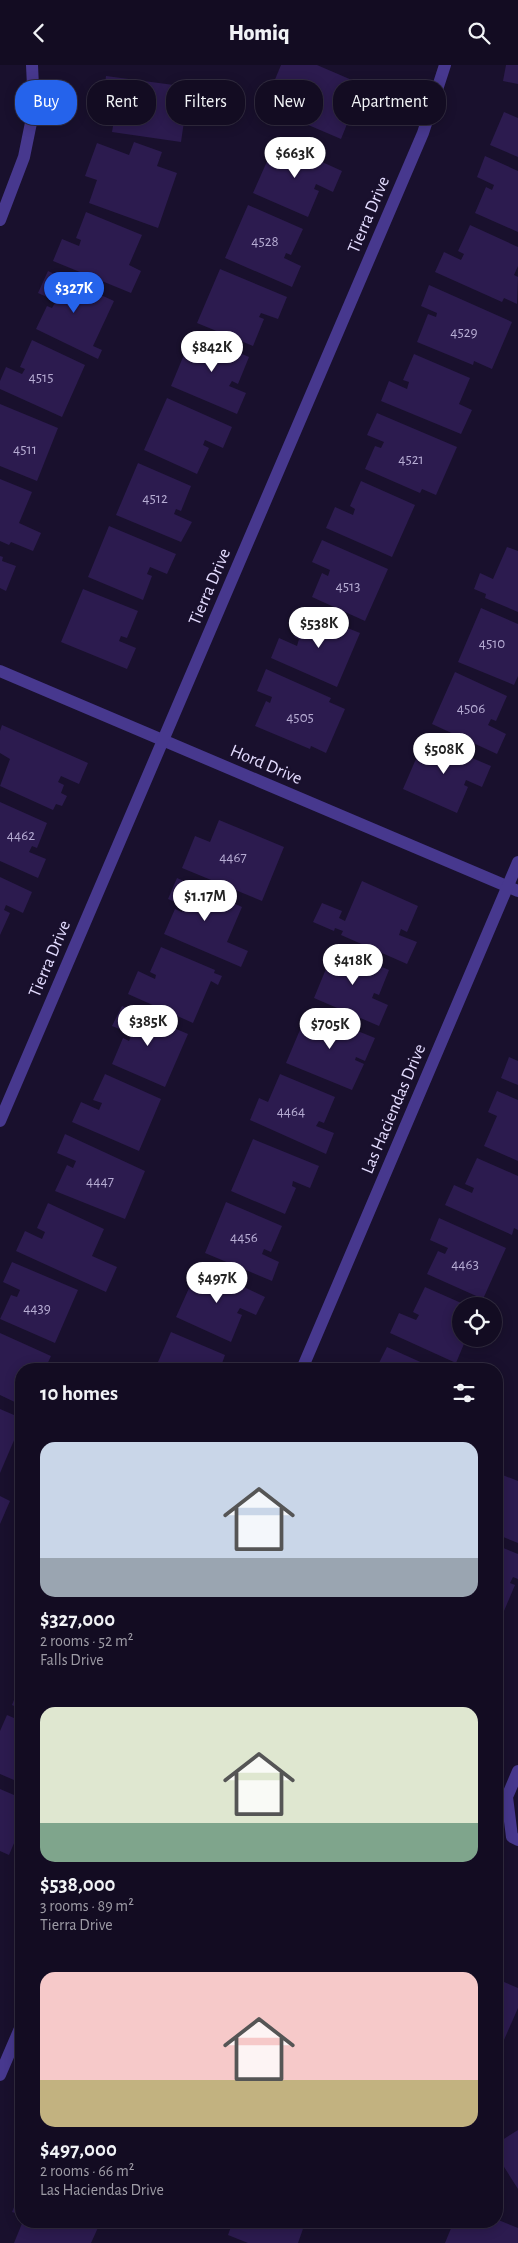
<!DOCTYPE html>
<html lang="en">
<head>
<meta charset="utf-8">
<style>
	:root { --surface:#130c22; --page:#201a2f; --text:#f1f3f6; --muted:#9d9ba5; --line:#322c40; --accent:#2563eb }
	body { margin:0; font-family:"Alegreya Sans",sans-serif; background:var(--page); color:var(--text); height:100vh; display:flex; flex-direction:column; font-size:19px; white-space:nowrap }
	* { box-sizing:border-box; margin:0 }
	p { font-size:16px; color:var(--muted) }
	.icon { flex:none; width:28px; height:28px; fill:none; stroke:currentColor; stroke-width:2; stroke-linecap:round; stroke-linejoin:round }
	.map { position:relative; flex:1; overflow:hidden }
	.details { position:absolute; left:15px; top:1298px; width:488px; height:865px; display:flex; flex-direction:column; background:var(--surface); border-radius:20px; box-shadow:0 2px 12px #0003,0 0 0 1px var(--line) }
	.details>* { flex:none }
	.banner { position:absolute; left:15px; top:15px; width:489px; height:45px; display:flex; gap:10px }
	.tools { position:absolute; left:452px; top:1232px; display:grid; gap:10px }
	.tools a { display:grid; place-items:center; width:50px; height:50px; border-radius:50%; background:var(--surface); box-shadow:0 2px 12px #0003,0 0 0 1px var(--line); font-size:25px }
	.price { position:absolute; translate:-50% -42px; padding:0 11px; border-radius:18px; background:#fff; color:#222; font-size:16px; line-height:32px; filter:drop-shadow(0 1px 2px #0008) }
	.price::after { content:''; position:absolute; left:50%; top:30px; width:15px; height:11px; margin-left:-8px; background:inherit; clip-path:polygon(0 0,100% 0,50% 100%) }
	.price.current { background:var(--accent); color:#fff }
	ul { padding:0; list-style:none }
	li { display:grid; align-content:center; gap:10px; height:265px; padding:0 25px }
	li span { display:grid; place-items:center; height:155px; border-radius:15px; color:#555 }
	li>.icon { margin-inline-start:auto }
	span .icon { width:90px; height:90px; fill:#fffc; stroke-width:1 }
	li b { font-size:21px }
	h2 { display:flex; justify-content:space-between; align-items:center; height:60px; padding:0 25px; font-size:21px }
	.pill { padding:0 18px; border-radius:20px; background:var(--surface); box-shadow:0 2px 12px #0003,0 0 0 1px var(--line); font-size:18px; line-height:45px }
	.pill.current { background:var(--accent); color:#fff }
	header { display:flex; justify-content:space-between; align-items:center; height:65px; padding:0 25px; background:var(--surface); font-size:22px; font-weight:800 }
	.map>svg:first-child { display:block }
	.building { fill:#2c1b4f }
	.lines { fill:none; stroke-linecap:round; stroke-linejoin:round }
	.minor { stroke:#47388e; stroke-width:12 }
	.labels { text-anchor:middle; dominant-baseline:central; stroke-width:5; stroke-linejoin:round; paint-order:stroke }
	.number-label { font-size:15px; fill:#b6acd3 }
	.street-label { font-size:18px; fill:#e4dcff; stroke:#19102d }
</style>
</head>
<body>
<header><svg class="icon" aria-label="back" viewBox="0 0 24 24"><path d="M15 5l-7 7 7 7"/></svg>Homiq<svg class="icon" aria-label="search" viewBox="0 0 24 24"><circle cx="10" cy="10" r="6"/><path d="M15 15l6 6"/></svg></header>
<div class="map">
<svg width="518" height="2178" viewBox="0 0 518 2178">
	<rect width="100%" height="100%" fill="#19102d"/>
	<g class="building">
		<polygon points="281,0 317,0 375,25 361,57 346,51 349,54 341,74 264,41"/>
		<polygon points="506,0 518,0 518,19 503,16"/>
		<polygon points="106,11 189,22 181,77 112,67 115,49 118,50 119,44 102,42"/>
		<polygon points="504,47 518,53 518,92 490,80"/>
		<polygon points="276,76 342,106 333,127 316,119 314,124 319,126 308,152 253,128"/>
		<polygon points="134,77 162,87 157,101 177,108 158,163 89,138 97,115 85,111 97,78 129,90"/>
		<polygon points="485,91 518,106 518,167 475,148 486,122 492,125 494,120 477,112"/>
		<polygon points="248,140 303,164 291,190 286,188 284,193 301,201 292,222 225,193"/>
		<polygon points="86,147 142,170 129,200 141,206 131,228 53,196 62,174 79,181 81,175 76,173"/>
		<polygon points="470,160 518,182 518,201 514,210 518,212 517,239 504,233 502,237 435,207 444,187 461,195 464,189 458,186"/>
		<polygon points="220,204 287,232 278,254 261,248 259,252 264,254 253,281 197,258"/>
		<polygon points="48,206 114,236 93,281 102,285 98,294 36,264 47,241 52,243 56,236 38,228"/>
		<polygon points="429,220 512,257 492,304 474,296 473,300 417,277 428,249 436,252 437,248 421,241"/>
		<polygon points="193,268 249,292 238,319 232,316 229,321 246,328 237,349 171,321"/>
		<polygon points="32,275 85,300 62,352 0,324 0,316 6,302 22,309 25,304 20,302"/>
		<polygon points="414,289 470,313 459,339 472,345 461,369 381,336 389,316 407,324 409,317 403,315"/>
		<polygon points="167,333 232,362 223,383 205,375 203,380 209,383 197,409 144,385"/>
		<polygon points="0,339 58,363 37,416 0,401"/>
		<polygon points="377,348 457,382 436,430 422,424 420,428 365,404 375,381 381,383 384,377 367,370"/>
		<polygon points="138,398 191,421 181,446 176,444 174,449 192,457 181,477 116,450"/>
		<polygon points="0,414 32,427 19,458 41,468 33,486 11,477 9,480 0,476"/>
		<polygon points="361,416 415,440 392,492 326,463 335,442 353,450 355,444 350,441"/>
		<polygon points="109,461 176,489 167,509 150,502 147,509 152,511 143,535 88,512"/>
		<polygon points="322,475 388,504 365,556 312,532 322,508 328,511 330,505 312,497"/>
		<polygon points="507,482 518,486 518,547 485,533 486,529 474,524 480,508 493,514"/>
		<polygon points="0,491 3,492 2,496 16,501 6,526 0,523"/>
		<polygon points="83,524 138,546 127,573 121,571 119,576 136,583 127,604 61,577"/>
		<polygon points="481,543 518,559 518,611 514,620 458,597"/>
		<polygon points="305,546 360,568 337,622 271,593 279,573 297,581 299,574 294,572"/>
		<polygon points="266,604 331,633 329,637 345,644 326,688 311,681 310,684 255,661 266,636 270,638 272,632 257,626"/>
		<polygon points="455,607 507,631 496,656 491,654 488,660 506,669 497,689 432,659"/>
		<polygon points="2,660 88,698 79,719 61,711 58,717 64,720 61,728 67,731 62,741 56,739 53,745 0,721 10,694 0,688 0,666"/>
		<polygon points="425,673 491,701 482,722 466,715 464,720 468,722 457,748 403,724"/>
		<polygon points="0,737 47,758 37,783 32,781 29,787 46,794 38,813 0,796"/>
		<polygon points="219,755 284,782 262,836 182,803 195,771 210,777"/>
		<polygon points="0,812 32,827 23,848 6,840 4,845 10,848 0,870"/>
		<polygon points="177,813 242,842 227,877 248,886 241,902 164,869 175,844 182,847 185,841 168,834"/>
		<polygon points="362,816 418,841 407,867 401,864 399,870 417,877 407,899 341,870 343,866 335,863 334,866 313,857 322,838 342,846 339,853 345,856"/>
		<polygon points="161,882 215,905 214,908 222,911 218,920 211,916 193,958 128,929 138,906 155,914 156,910 150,907"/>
		<polygon points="335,882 389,905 379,930 374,928 372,933 388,940 379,961 314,933"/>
		<polygon points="122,941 188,969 165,1022 112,999 123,973 129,976 132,969 112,961"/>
		<polygon points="308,946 375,973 365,996 356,992 355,995 364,999 352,1025 286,998"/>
		<polygon points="509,992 518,996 518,1020 501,1013"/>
		<polygon points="105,1009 161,1034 139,1086 72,1057 81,1037 99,1045 102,1038 93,1035"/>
		<polygon points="280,1009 335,1032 324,1058 319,1056 316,1061 334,1068 326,1089 250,1055 259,1033 268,1037"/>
		<polygon points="497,1026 518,1035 518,1096 484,1081 497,1051 488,1047"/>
		<polygon points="65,1069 145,1106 125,1154 55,1126 67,1100 73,1103 76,1096 57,1088"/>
		<polygon points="253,1074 319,1101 310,1123 293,1116 292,1121 296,1123 285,1149 231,1126"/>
		<polygon points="477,1093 518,1111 518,1165 514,1163 512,1170 445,1140 454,1120 472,1128 474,1123 465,1119"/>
		<polygon points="226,1137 282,1161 271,1187 264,1184 262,1189 279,1197 272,1216 205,1188"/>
		<polygon points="48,1138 104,1164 92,1191 117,1202 106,1227 16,1186 25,1166 42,1174 45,1167 37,1163"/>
		<polygon points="439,1153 506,1183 483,1234 427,1209 438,1186 445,1189 448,1183 430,1175"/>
		<polygon points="12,1197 78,1225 55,1278 0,1254 11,1230 17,1232 20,1225 3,1217"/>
		<polygon points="199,1201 265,1232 256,1250 240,1243 237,1248 242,1250 231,1277 176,1252"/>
		<polygon points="425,1222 468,1241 461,1241 461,1274 466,1274 456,1298 390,1268 399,1248 416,1255 419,1250 413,1247"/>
		<polygon points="171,1267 225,1290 220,1304 155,1304"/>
		<polygon points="0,1268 51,1291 45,1304 21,1304 21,1340 0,1330"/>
		<polygon points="387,1282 436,1304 377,1302"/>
		<polygon points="0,1344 21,1353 21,1359 0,1408"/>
		<polygon points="500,1409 518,1416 518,1478 496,1469 496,1419"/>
		<polygon points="0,1431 10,1436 0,1459"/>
		<polygon points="496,1480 518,1489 518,1514 513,1512 510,1518 515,1520 504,1546 496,1543"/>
		<polygon points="21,1617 21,1644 12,1640"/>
		<polygon points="7,1650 21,1656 21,1718 0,1709 0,1666"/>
		<polygon points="0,1724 21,1733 21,1756 19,1755 16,1763 20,1764 9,1790 0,1786"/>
		<polygon points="504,1917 518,1923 518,1943 496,1993 496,1935"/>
		<polygon points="518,2065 518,2124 499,2094 501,2093 496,2085 496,2079"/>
		<polygon points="21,2125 21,2150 12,2147"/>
		<polygon points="496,2154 518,2163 518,2178 445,2178 454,2156 496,2156"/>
		<polygon points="23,2156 101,2156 91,2178 14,2178"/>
		<polygon points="233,2156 298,2156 297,2158 304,2161 298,2178 248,2178 228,2170"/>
	</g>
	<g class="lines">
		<g class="minor">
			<polyline points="0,155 24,92 34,43 32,0"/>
			<polyline points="0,606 518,826"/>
			<polyline points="0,1056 423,68 445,0"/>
			<polyline points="302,1304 518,797"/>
			<polyline points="518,1706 507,1732 512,1772 518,1775"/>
			<polyline points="0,2010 21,1961"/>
		</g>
	</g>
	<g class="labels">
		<g class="number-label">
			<text x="265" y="176">4528</text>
			<text x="464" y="267">4529</text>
			<text x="41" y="312">4515</text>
			<text x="25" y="384">4511</text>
			<text x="411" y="394">4521</text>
			<text x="155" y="433">4512</text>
			<text x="348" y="521">4513</text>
			<text x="492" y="578">4510</text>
			<text x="471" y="643">4506</text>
			<text x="300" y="652">4505</text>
			<text x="21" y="770">4462</text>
			<text x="233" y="792">4467</text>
			<text x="291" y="1046">4464</text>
			<text x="100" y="1116">4447</text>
			<text x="244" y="1172">4456</text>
			<text x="465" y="1199">4463</text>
			<text x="37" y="1243">4439</text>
		</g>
		<g class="street-label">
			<text transform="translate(369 150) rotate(-67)">Tierra Drive</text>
			<text transform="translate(210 522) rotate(-67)">Tierra Drive</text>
			<text transform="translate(266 700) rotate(23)">Hord Drive</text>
			<text transform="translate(50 894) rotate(-67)">Tierra Drive</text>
			<text transform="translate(394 1044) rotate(-67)">Las Haciendas Drive</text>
		</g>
	</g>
</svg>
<div class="tools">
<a><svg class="icon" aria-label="locate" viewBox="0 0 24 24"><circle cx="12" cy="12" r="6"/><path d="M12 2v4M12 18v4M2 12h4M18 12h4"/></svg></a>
</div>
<b class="price" style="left:295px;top:114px">$663K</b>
<b class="price current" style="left:74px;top:249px">$327K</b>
<b class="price" style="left:212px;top:308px">$842K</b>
<b class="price" style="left:319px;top:584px">$538K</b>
<b class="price" style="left:444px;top:710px">$508K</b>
<b class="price" style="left:205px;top:857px">$1.17M</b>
<b class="price" style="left:353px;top:921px">$418K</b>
<b class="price" style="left:148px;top:982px">$385K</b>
<b class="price" style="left:330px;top:985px">$705K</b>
<b class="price" style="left:217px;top:1239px">$497K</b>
<div class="banner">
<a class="pill current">Buy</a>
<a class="pill">Rent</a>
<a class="pill">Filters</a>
<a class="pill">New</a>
<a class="pill">Apartment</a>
</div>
<section class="details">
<h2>10 homes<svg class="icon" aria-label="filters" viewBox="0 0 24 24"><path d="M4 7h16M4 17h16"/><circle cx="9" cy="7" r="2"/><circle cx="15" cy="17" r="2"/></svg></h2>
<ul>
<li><span style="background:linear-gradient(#c9d6e8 75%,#9aa5b1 0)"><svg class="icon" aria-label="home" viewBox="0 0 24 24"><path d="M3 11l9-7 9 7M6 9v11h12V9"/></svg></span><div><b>$327,000</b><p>2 rooms · 52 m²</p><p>Falls Drive</p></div></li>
<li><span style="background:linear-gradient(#dfe7d0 75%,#7fa58c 0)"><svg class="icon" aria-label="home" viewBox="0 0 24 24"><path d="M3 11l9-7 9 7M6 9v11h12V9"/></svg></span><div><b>$538,000</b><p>3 rooms · 89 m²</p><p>Tierra Drive</p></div></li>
<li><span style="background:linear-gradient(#f6c9c9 70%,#c2b280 0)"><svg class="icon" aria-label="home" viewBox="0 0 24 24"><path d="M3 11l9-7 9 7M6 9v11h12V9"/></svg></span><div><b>$497,000</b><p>2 rooms · 66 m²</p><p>Las Haciendas Drive</p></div></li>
</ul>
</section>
</div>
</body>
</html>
